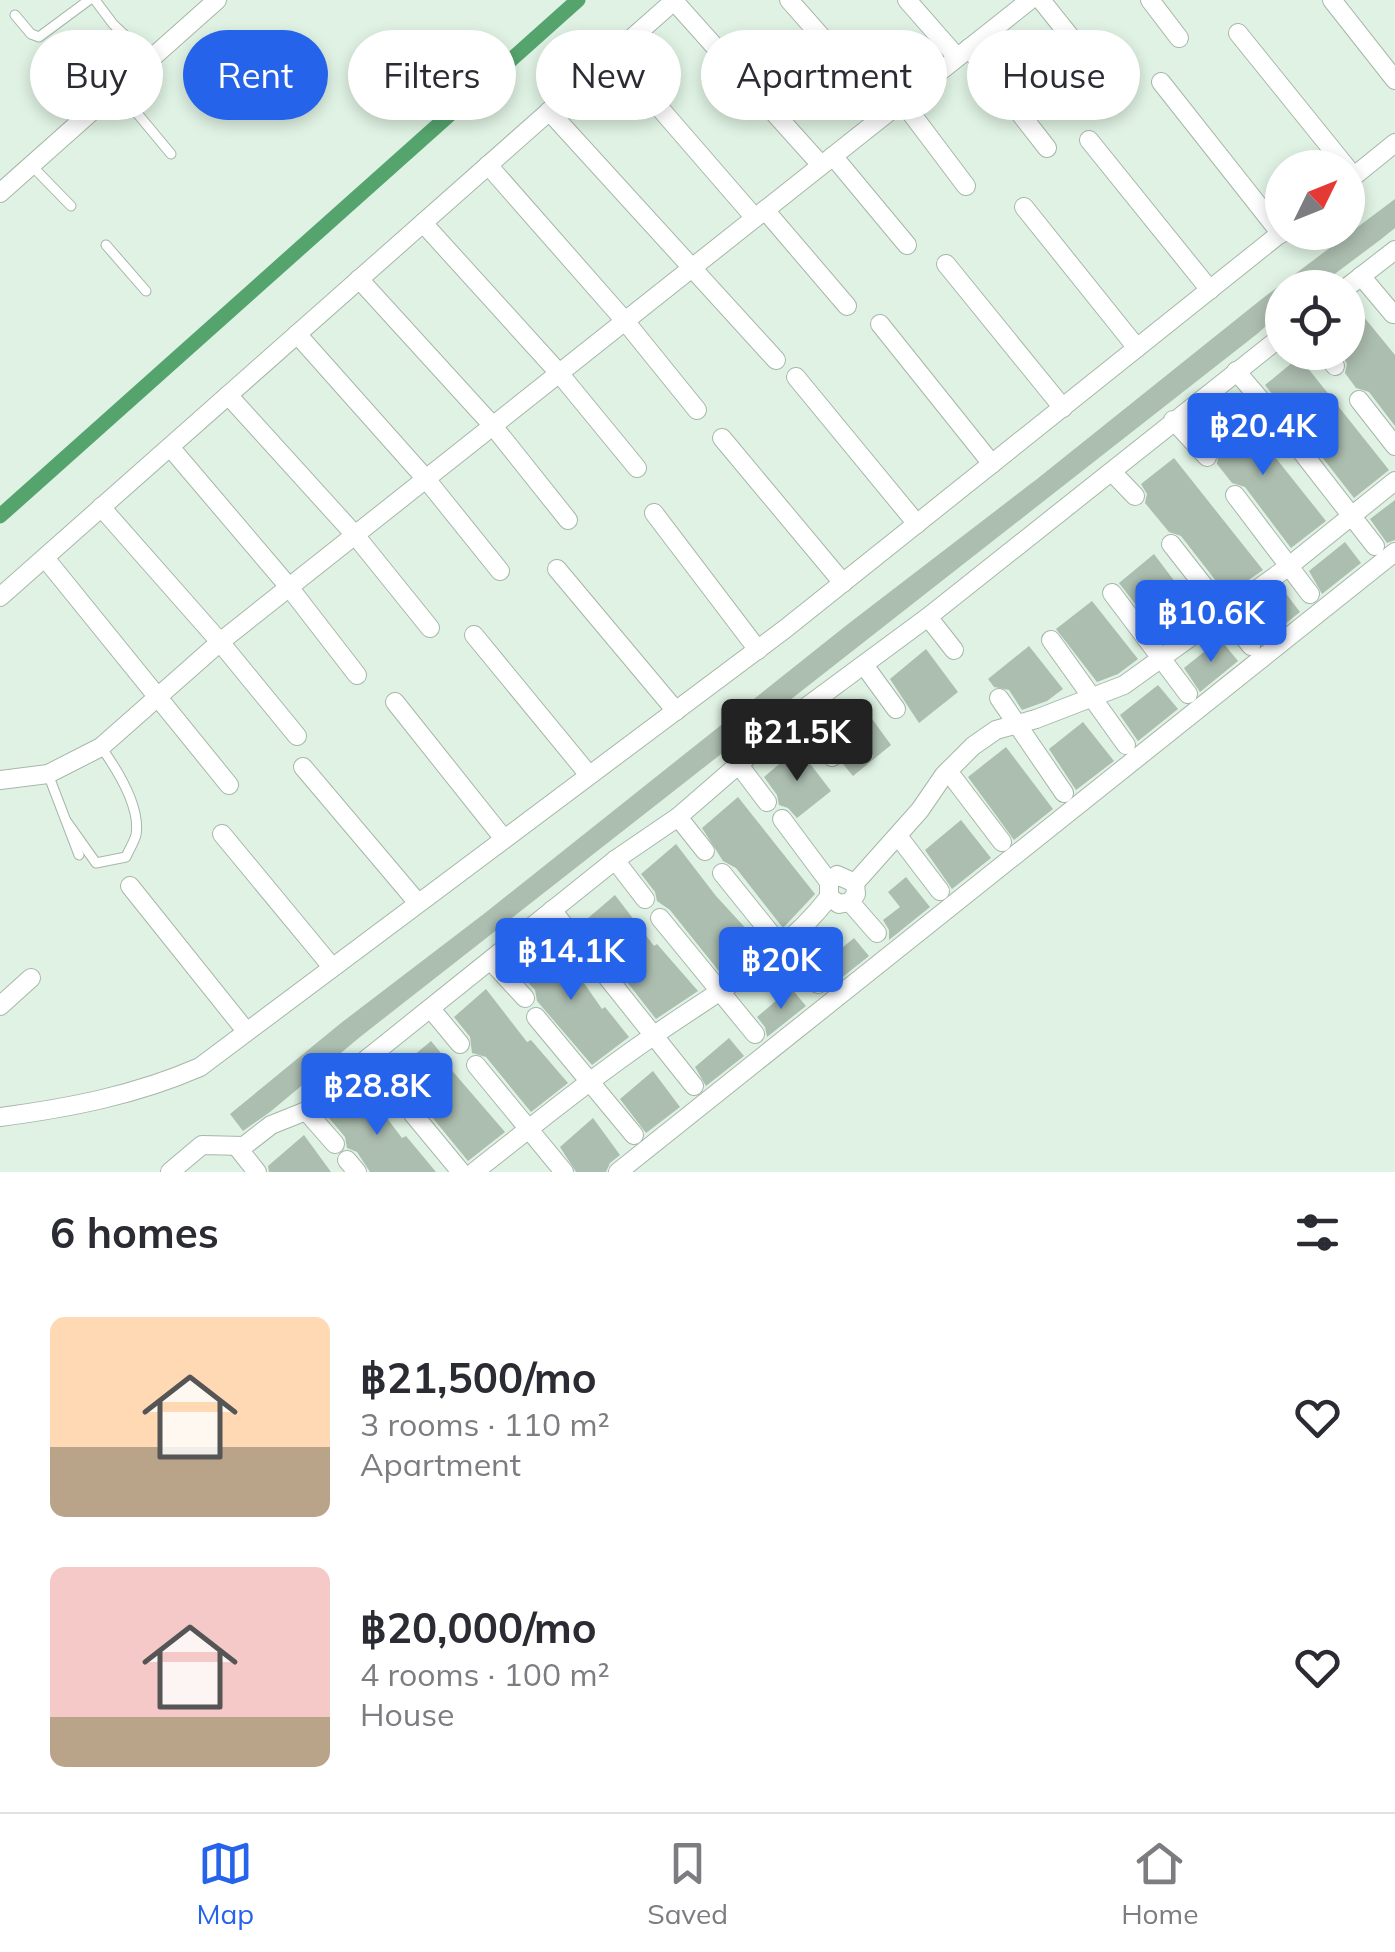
<!DOCTYPE html>
<html lang="en">
<head>
<meta charset="utf-8">
<style>
	:root { --surface:#fff; --page:#f2f2f3; --text:#2b2b33; --muted:#7c7c81; --line:#e1e1e2; --accent:#2563eb }
	body { margin:0; font-family:Mulish,sans-serif; background:var(--page); color:var(--text); height:100vh; display:flex; flex-direction:column; font-size:38px; white-space:nowrap }
	* { box-sizing:border-box; margin:0 }
	p { font-size:32px; color:var(--muted) }
	.icon { flex:none; width:55px; height:55px; fill:none; stroke:currentColor; stroke-width:2; stroke-linecap:round; stroke-linejoin:round }
	.map { position:relative; height:1172px; overflow:hidden }
	.panel { display:flex; flex-direction:column; background:var(--surface); flex:1 }
	.panel>* { flex:none }
	.guide { position:absolute; left:30px; top:30px; width:1335px; height:90px; display:flex; gap:20px }
	.needle { width:65px; rotate:47deg }
	.tools { position:absolute; left:1265px; top:150px; display:grid; gap:20px }
	.tools a { display:grid; place-items:center; width:100px; height:100px; border-radius:50%; background:var(--surface); box-shadow:0 5px 15px #0003; font-size:50px }
	.price { position:absolute; translate:-50% -85px; padding:0 22px; border-radius:10px; background:var(--accent); color:#fff; font-size:32px; line-height:65px; filter:drop-shadow(0 2px 5px #0008) }
	.price::after { content:''; position:absolute; left:50%; top:60px; width:30px; height:22px; margin-left:-15px; background:inherit; clip-path:polygon(0 0,100% 0,50% 100%) }
	.price.selected { background:#222; color:#fff }
	ul { padding:0; list-style:none }
	li { display:flex; align-items:center; gap:30px; height:250px; padding:0 50px }
	li span { display:grid; place-items:center; flex:none; width:280px; height:200px; border-radius:15px; color:#555 }
	li>.icon { margin-inline-start:auto }
	span .icon { width:120px; height:120px; fill:#fffc; stroke-width:1 }
	li b { font-size:42px }
	h2 { display:flex; justify-content:space-between; align-items:center; height:120px; padding:0 50px; font-size:42px }
	.tag { padding:0 35px; border-radius:45px; background:var(--surface); box-shadow:0 5px 15px #0003; font-size:35px; line-height:90px }
	.tag.selected { background:var(--accent); color:#fff }
	.menu { display:flex; justify-content:space-around; align-items:center; height:140px; border-top:2px solid var(--line); background:var(--surface); font-size:28px; color:var(--muted) }
	.menu a { display:grid; justify-items:center; gap:5px }
	.menu .selected { color:var(--accent) }
	.map>svg:first-child { display:block }
	.lines { fill:none; stroke-linecap:round; stroke-linejoin:round }
	.canal { stroke:#55a46e; stroke-width:15 }
	.building { fill:#acbeb0 }
	.service-casing { stroke:#a6b7aa; stroke-width:11 }
	.minor-casing { stroke:#a6b7aa; stroke-width:20 }
	.service { stroke:#fff; stroke-width:9 }
	.minor { stroke:#fff; stroke-width:18 }
</style>
</head>
<body>
<div class="map">
<svg width="1395" height="1172" viewBox="0 0 1395 1172">
	<rect width="100%" height="100%" fill="#dff2e3"/>
	<g class="lines">
		<polyline class="canal" points="0,516 578,0"/>
	</g>
	<g class="building">
		<polygon points="1395,199 1395,228 1380,240 1316,288 1282,288 1282,312 1257,334 360,1037 270,1112 243,1131 230,1114 341,1023 485,913 848,624 1037,479 1263,298"/>
		<polygon points="1359,311 1395,355 1395,426 1369,392 1356,388 1345,373 1347,364 1341,352 1348,352 1348,321"/>
		<polygon points="1299,357 1389,470 1354,498 1304,434 1293,430 1282,417 1281,405 1265,385"/>
		<polygon points="1236,408 1326,521 1291,548 1245,487 1232,483 1217,464 1219,453 1203,435"/>
		<polygon points="1174,458 1263,570 1227,595 1181,536 1169,532 1145,503 1147,494 1141,484"/>
		<polygon points="1395,500 1395,540 1387,543 1370,519"/>
		<polygon points="1345,542 1361,563 1322,594 1309,571"/>
		<polygon points="1154,554 1200,615 1164,641 1119,583"/>
		<polygon points="1284,591 1300,612 1262,642 1247,621"/>
		<polygon points="1092,601 1138,659 1118,674 1097,682 1056,629"/>
		<polygon points="1220,639 1238,661 1200,692 1184,668"/>
		<polygon points="1029,646 1063,689 1047,701 1022,710 1009,690 994,687 988,679"/>
		<polygon points="926,649 958,692 919,723 890,679"/>
		<polygon points="1158,685 1178,709 1138,741 1120,715"/>
		<polygon points="859,701 891,745 853,776 843,764 842,749 826,729"/>
		<polygon points="1083,722 1114,761 1076,790 1049,749"/>
		<polygon points="1006,747 1053,809 1014,840 968,777"/>
		<polygon points="798,748 831,791 797,818 788,808 779,805 777,795 764,777"/>
		<polygon points="738,797 815,894 783,928 736,868 723,861 702,828"/>
		<polygon points="961,820 991,858 952,889 925,850"/>
		<polygon points="676,844 716,896 762,946 722,975 670,910 657,901 655,892 641,874"/>
		<polygon points="906,877 930,907 889,940 889,930 883,920 900,907 888,892"/>
		<polygon points="615,895 654,946 657,944 698,991 656,1019 609,959 594,950 592,941 580,925"/>
		<polygon points="553,938 572,961 570,963 602,1009 605,1007 629,1037 592,1065 537,1001 535,990 516,969"/>
		<polygon points="854,938 869,956 830,987 828,976 819,967"/>
		<polygon points="791,988 806,1006 767,1037 765,1027 757,1017"/>
		<polygon points="486,989 527,1042 531,1040 568,1083 531,1112 486,1057 472,1053 470,1037 454,1017"/>
		<polygon points="729,1038 744,1056 706,1086 695,1067"/>
		<polygon points="431,1041 450,1064 448,1066 505,1132 468,1161 423,1106 409,1095 407,1086 395,1071"/>
		<polygon points="653,1071 680,1107 646,1133 620,1099"/>
		<polygon points="364,1088 402,1138 406,1136 436,1172 370,1172 357,1152 347,1148 345,1137 329,1118"/>
		<polygon points="593,1118 620,1155 610,1163 606,1172 576,1172 560,1147"/>
		<polygon points="304,1135 331,1172 269,1172 268,1166"/>
	</g>
	<g class="lines">
		<defs>
			<g id="service">
				<polyline points="95,0 113,24 150,59"/>
				<polyline points="15,15 31,34 39,37 89,0"/>
				<polyline points="117,89 171,154"/>
				<polyline points="31,165 71,206"/>
				<polyline points="106,245 146,291"/>
				<polyline points="48,774 79,855"/>
				<path d="M67,822L96,863L126,857C129,850 134,842 136,835C141,806 116,768 101,747"/>
			</g>
			<g id="minor">
				<polyline points="789,0 888,112"/>
				<polyline points="907,0 957,57"/>
				<polyline points="1041,0 1109,85"/>
				<polyline points="1150,0 1179,38"/>
				<polyline points="1332,0 1395,80"/>
				<polyline points="674,1 821,165"/>
				<polyline points="1238,33 1347,168"/>
				<polyline points="969,48 1047,148"/>
				<polyline points="613,54 755,218"/>
				<polyline points="1161,82 1281,234"/>
				<polyline points="902,101 966,186"/>
				<polyline points="549,111 776,360"/>
				<polyline points="1089,140 1210,290"/>
				<polyline points="833,156 907,245"/>
				<polyline points="488,165 625,321 697,410"/>
				<polyline points="1348,181 1395,143"/>
				<polyline points="0,193 217,0"/>
				<polyline points="1024,207 1137,348"/>
				<polyline points="765,210 847,306"/>
				<polyline points="423,223 559,373 637,468"/>
				<polyline points="946,264 1063,408"/>
				<polyline points="1361,276 1393,314"/>
				<polyline points="359,279 493,426 568,520"/>
				<polyline points="1346,288 1395,250"/>
				<polyline points="880,324 992,464"/>
				<polyline points="297,334 426,479 500,571"/>
				<polyline points="1325,352 1335,366"/>
				<polyline points="1236,371 1271,412"/>
				<polyline points="796,377 917,524"/>
				<polyline points="228,395 355,535 430,628"/>
				<polyline points="1359,400 1395,446"/>
				<polyline points="1173,420 1207,457"/>
				<polyline points="722,438 843,583"/>
				<polyline points="1294,442 1375,546"/>
				<polyline points="170,447 289,587 357,675"/>
				<polyline points="1113,473 1135,496"/>
				<polyline points="1235,495 1310,594"/>
				<polyline points="101,507 220,642 297,736"/>
				<polyline points="654,513 758,650"/>
				<polyline points="1171,544 1251,646"/>
				<polyline points="45,558 229,785"/>
				<polyline points="557,569 676,711"/>
				<polyline points="1112,593 1188,694"/>
				<polyline points="0,597 675,0"/>
				<polyline points="928,617 954,650"/>
				<polyline points="474,635 589,775"/>
				<polyline points="1051,640 1126,745"/>
				<polyline points="864,665 896,709"/>
				<polyline points="999,698 1064,793"/>
				<polyline points="395,702 504,839"/>
				<polyline points="798,713 832,757"/>
				<polyline points="739,765 767,802"/>
				<polyline points="303,767 418,903"/>
				<polyline points="948,771 1002,842"/>
				<polyline points="0,780 48,774 101,747 220,642 1030,0"/>
				<polyline points="678,817 705,851"/>
				<polyline points="782,819 829,882"/>
				<polyline points="222,834 332,967"/>
				<polyline points="898,836 940,891"/>
				<polyline points="615,860 645,899"/>
				<polyline points="722,873 780,945 818,984"/>
				<polyline points="130,886 246,1031"/>
				<polyline points="829,897 839,904 850,902 856,894 855,883 920,810 944,775 973,746 996,730 1036,719 1124,685 1288,567 1395,481"/>
				<polyline points="850,902 877,933"/>
				<polyline points="552,910 582,948"/>
				<polyline points="660,918 755,1034"/>
				<polyline points="492,962 525,998"/>
				<polyline points="599,967 694,1086"/>
				<polyline points="0,1006 31,978"/>
				<polyline points="431,1009 460,1044"/>
				<polyline points="536,1017 634,1135"/>
				<polyline points="368,1058 397,1093"/>
				<polyline points="476,1065 564,1172"/>
				<polyline points="306,1111 335,1144"/>
				<polyline points="413,1114 461,1172"/>
				<path d="M0,1117C69,1108 136,1095 200,1067L785,629L1282,232"/>
				<polyline points="237,1147 257,1172"/>
				<polyline points="347,1160 357,1172"/>
				<polyline points="170,1172 202,1145 244,1146 271,1125 306,1111 368,1058 615,860 678,817 798,713 928,617 1282,336"/>
				<path d="M474,1172C534,1125 593,1077 656,1034C715,993 785,955 829,897V882L837,875L855,883"/>
				<polyline points="618,1172 1395,552"/>
			</g>
		</defs>
		<use href="#service" class="service-casing"/>
		<use href="#minor" class="minor-casing"/>
		<use href="#service" class="service"/>
		<use href="#minor" class="minor"/>
	</g>
</svg>
<div class="tools">
<a><svg class="needle" viewBox="-14 -14 28 28"><path d="M0-13l5 13h-10z" fill="#e53935"/><path d="M0 13l5-13h-10z" fill="#7c7c81"/></svg></a>
<a><svg class="icon" aria-label="locate" viewBox="0 0 24 24"><circle cx="12" cy="12" r="6"/><path d="M12 2v4M12 18v4M2 12h4M18 12h4"/></svg></a>
</div>
<b class="price" style="left:1263px;top:478px">฿20.4K</b>
<b class="price" style="left:1211px;top:665px">฿10.6K</b>
<b class="price selected" style="left:797px;top:784px">฿21.5K</b>
<b class="price" style="left:571px;top:1003px">฿14.1K</b>
<b class="price" style="left:781px;top:1012px">฿20K</b>
<b class="price" style="left:377px;top:1138px">฿28.8K</b>
<div class="guide">
<a class="tag">Buy</a>
<a class="tag selected">Rent</a>
<a class="tag">Filters</a>
<a class="tag">New</a>
<a class="tag">Apartment</a>
<a class="tag">House</a>
</div>
</div>
<section class="panel">
<h2>6 homes<svg class="icon" aria-label="filters" viewBox="0 0 24 24"><path d="M4 7h16M4 17h16"/><circle cx="9" cy="7" r="2"/><circle cx="15" cy="17" r="2"/></svg></h2>
<ul>
<li><span style="background:linear-gradient(#ffd9b3 65%,#b9a48a 0)"><svg class="icon" aria-label="home" viewBox="0 0 24 24"><path d="M3 11l9-7 9 7M6 9v11h12V9"/></svg></span><div><b>฿21,500/mo</b><p>3 rooms · 110 m²</p><p>Apartment</p></div><svg class="icon" aria-label="heart" viewBox="0 0 24 24"><path d="M12 20l-8-8c-3-5 5-10 8-4 3-6 11-1 8 4z"/></svg></li>
<li><span style="background:linear-gradient(#f6c9c9 75%,#b9a48a 0)"><svg class="icon" aria-label="home" viewBox="0 0 24 24"><path d="M3 11l9-7 9 7M6 9v11h12V9"/></svg></span><div><b>฿20,000/mo</b><p>4 rooms · 100 m²</p><p>House</p></div><svg class="icon" aria-label="heart" viewBox="0 0 24 24"><path d="M12 20l-8-8c-3-5 5-10 8-4 3-6 11-1 8 4z"/></svg></li>
</ul>
</section>
<nav class="menu">
<a class="selected"><svg class="icon" aria-label="map" viewBox="0 0 24 24"><path d="M3 6l6-2 6 2 6-2v14l-6 2-6-2-6 2zM9 4v14M15 6v14"/></svg>Map</a>
<a><svg class="icon" aria-label="saved" viewBox="0 0 24 24"><path d="M7 4h10v16l-5-4-5 4z"/></svg>Saved</a>
<a><svg class="icon" aria-label="home" viewBox="0 0 24 24"><path d="M3 11l9-7 9 7M6 9v11h12V9"/></svg>Home</a>
</nav>
</body>
</html>
